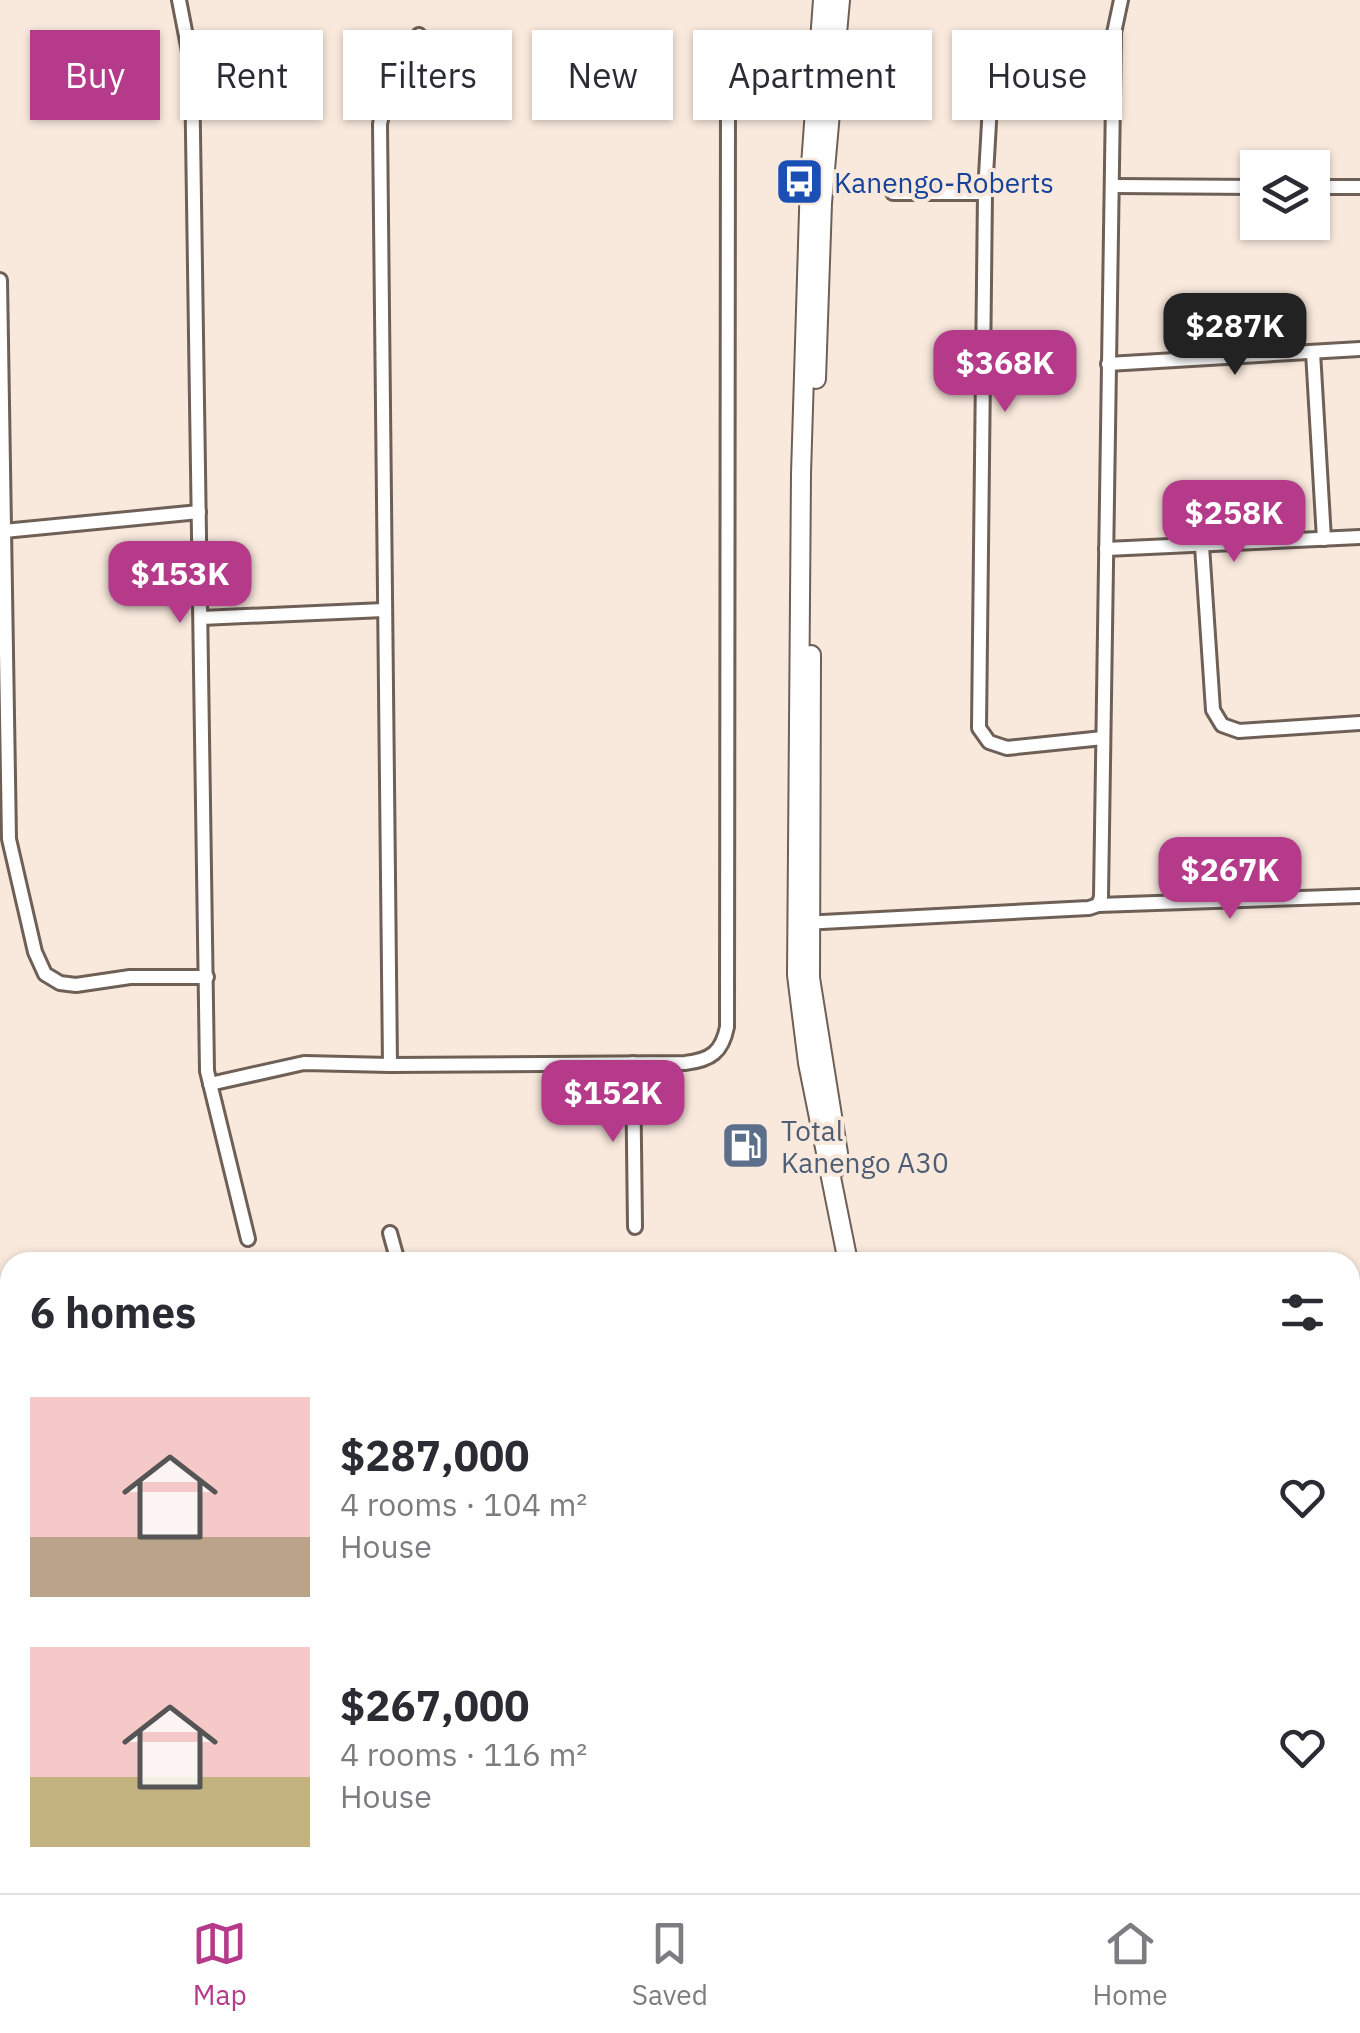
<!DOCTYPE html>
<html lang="en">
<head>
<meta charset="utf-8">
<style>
	:root { --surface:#fff; --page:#f2f2f3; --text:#2b2b33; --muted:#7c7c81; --line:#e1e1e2; --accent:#b63a8a }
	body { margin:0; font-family:"IBM Plex Sans",sans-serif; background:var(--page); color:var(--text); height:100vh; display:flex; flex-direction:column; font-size:38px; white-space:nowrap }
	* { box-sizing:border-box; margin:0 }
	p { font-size:32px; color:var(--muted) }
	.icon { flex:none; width:55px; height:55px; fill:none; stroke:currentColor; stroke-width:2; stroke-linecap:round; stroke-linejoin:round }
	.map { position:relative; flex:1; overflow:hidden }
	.details { position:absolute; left:0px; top:1252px; width:1360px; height:642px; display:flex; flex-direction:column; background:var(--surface); border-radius:30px 30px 0 0; box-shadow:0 2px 8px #0004 }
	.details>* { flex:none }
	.hud { position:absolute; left:30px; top:30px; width:1300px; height:90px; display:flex; gap:20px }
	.controls { position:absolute; left:1240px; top:150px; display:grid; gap:20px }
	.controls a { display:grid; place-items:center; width:90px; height:90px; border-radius:0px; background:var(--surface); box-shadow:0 2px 8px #0004; font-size:50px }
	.price { position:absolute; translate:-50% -85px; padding:0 22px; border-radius:20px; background:var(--accent); color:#fff; font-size:32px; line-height:65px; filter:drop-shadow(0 2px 5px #0008) }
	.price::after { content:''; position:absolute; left:50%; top:60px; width:30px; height:22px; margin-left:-15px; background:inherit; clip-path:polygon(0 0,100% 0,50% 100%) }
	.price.current { background:#222; color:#fff }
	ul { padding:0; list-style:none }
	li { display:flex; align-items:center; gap:30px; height:250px; padding:0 30px }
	li span { display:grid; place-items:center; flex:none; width:280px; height:200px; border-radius:0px; color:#555 }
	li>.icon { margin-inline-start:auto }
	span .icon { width:120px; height:120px; fill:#fffc; stroke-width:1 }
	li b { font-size:42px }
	h2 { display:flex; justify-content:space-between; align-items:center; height:120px; padding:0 30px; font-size:42px }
	.tag { padding:0 35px; border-radius:0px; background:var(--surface); box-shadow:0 2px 8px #0004; font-size:35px; line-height:90px }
	.tag.current { background:var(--accent); color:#fff }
	.tabs { display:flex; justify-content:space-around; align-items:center; height:140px; border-top:2px solid var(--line); background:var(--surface); font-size:28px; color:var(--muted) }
	.tabs a { display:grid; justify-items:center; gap:5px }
	.tabs .current { color:var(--accent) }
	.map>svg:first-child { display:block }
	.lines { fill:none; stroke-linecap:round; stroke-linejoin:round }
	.stream { stroke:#b1d7e0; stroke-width:2.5 }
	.minor-casing { stroke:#6e6056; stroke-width:18 }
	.highway-casing { stroke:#6e6056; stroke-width:22 }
	.minor { stroke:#fff; stroke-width:12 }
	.highway { stroke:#fff; stroke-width:18 }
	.labels { text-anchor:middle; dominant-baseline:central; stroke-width:8; stroke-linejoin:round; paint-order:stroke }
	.transit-label { font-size:28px; fill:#164399; stroke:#f9e9dd; text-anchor:start }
	.service-label { font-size:28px; fill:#4e5e75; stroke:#f9e9dd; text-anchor:start }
</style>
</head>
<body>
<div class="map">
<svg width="1360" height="1893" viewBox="0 0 1360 1893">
	<rect width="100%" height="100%" fill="#f9e9dd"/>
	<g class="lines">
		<g class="stream">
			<polyline points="252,1262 253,1259"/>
			<polyline points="0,1442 10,1438"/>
		</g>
		<defs>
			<g id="minor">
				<polyline points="179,0 192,67 207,1071 248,1239"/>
				<polyline points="1113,186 1258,187"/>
				<polyline points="1312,187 1360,187"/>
				<polyline points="893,193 985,193"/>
				<polyline points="0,280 9,839 35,952 45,974 60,983 76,985 130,977 207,977"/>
				<polyline points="1313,352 1324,539"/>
				<polyline points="1108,364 1360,349"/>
				<polyline points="4,531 199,512"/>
				<polyline points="1202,546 1213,710 1222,725 1239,731 1360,723"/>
				<polyline points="1106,549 1360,537"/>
				<polyline points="201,618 384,610"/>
				<polyline points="1103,738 1007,748 989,742 979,728 985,193 990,105 992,97 1001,88 1113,88"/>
				<polyline points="1098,905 1360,896"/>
				<polyline points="803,923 1089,908 1098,905 1101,897 1114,33 1121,0"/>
				<polyline points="633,1063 635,1227"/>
				<polyline points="390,1065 380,124 387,92 419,35"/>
				<path d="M210,1084L304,1063L390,1065L685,1063C711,1060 722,1052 727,1027L728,83"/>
				<polyline points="390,1233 398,1262"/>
				<polyline points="1350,1596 1360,1594"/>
				<polyline points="705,1885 713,1893"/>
				<polyline points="1082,1885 1083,1893"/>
				<polyline points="749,1893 752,1885"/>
			</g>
			<g id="highway">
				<polyline points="823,0 810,179 801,474 797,975 808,1063 848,1262"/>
				<polyline points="816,379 822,203 840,0"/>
				<polyline points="811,655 810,978 840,1166"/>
				<polyline points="982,1885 984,1893"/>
			</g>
		</defs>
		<use href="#minor" class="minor-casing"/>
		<use href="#highway" class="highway-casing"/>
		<use href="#minor" class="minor"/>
		<use href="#highway" class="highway"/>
	</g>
	<defs>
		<symbol id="bus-square" viewBox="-11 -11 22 22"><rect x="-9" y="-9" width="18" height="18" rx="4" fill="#1a4fb4" stroke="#f9e9dd"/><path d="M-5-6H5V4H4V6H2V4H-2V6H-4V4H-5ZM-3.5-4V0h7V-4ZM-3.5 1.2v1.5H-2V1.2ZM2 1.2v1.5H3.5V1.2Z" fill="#fff"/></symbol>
		<symbol id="fuel-square" viewBox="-11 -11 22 22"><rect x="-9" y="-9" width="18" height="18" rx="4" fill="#5c6f8a" stroke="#f9e9dd"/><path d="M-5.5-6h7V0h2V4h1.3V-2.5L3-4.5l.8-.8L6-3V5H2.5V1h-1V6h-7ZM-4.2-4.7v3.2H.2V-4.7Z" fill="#fff"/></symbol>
	</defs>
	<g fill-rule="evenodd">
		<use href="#bus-square" x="772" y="154" width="55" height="55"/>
		<use href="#fuel-square" x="718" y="1118" width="55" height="55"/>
	</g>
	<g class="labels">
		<g class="transit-label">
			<text x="834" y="182">Kanengo-Roberts</text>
		</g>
		<g class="service-label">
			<text x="781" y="1130">Total<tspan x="781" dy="32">Kanengo A30</tspan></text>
		</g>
	</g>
</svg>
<div class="controls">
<a><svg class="icon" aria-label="layers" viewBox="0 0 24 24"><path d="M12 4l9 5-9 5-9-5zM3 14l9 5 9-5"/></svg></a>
</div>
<b class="price current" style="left:1235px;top:378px">$287K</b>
<b class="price" style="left:1005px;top:415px">$368K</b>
<b class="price" style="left:1234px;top:565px">$258K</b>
<b class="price" style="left:180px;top:626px">$153K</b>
<b class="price" style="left:1230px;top:922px">$267K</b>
<b class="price" style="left:613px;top:1145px">$152K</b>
<div class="hud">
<a class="tag current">Buy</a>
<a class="tag">Rent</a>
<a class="tag">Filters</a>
<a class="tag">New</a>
<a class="tag">Apartment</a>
<a class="tag">House</a>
</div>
<section class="details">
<h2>6 homes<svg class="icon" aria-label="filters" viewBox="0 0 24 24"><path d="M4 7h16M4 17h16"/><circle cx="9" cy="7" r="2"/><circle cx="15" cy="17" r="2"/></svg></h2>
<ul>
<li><span style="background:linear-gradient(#f6c9c9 70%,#b9a48a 0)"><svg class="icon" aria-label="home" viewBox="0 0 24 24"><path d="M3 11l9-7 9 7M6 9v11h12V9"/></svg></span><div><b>$287,000</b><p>4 rooms · 104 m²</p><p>House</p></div><svg class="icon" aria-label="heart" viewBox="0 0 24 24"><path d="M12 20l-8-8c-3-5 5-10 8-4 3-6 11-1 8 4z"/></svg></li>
<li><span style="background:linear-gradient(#f6c9c9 65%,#c2b280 0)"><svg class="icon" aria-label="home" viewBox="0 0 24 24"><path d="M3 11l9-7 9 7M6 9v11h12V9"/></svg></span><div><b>$267,000</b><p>4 rooms · 116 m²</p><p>House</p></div><svg class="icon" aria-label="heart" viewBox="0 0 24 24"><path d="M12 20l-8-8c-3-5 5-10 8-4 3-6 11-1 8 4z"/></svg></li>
</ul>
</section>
</div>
<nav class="tabs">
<a class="current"><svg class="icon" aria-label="map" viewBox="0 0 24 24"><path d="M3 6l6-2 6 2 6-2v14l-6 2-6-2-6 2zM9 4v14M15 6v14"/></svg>Map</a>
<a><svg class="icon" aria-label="saved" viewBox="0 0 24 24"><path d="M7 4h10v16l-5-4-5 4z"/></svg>Saved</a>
<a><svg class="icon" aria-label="home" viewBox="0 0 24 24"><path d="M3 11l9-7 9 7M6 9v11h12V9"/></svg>Home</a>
</nav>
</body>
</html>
